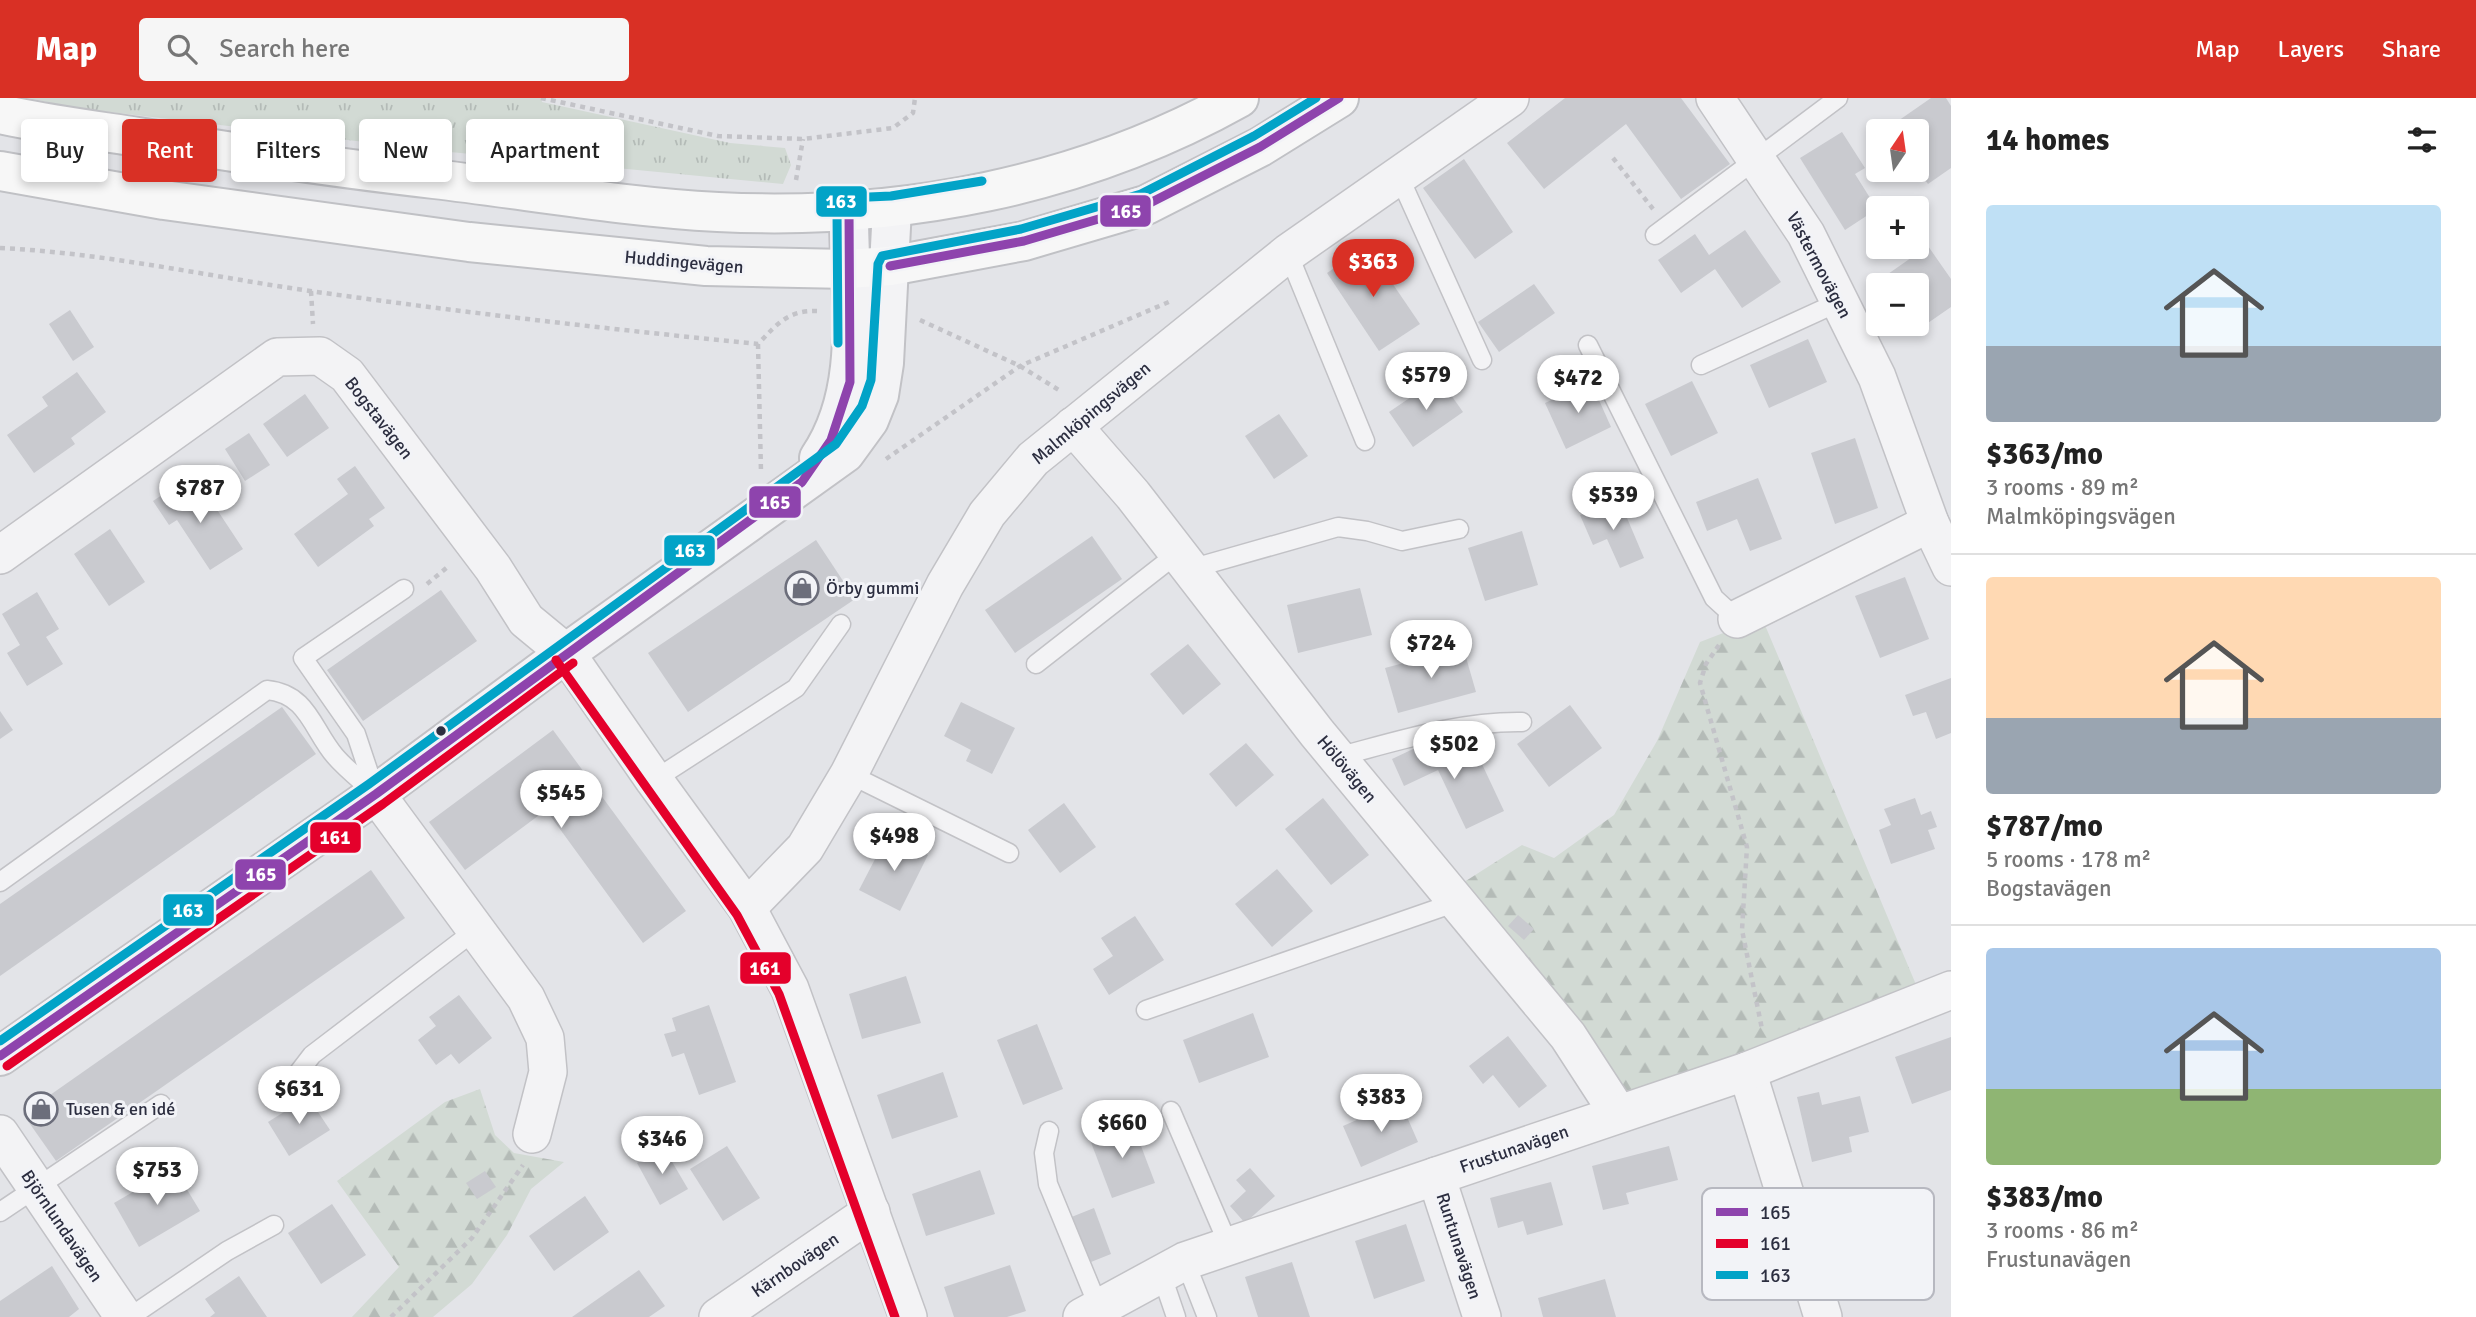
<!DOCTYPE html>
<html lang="en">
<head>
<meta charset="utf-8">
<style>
	:root { --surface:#fff; --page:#f6f6f6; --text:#222; --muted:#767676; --line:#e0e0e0; --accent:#d93025 }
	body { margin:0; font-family:Signika,sans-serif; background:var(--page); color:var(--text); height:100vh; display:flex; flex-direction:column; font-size:26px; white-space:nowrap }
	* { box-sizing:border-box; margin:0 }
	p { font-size:23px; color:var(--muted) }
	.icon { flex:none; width:38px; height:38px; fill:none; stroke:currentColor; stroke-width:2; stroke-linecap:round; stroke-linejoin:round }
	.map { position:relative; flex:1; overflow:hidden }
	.panel { display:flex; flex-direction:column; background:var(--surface); width:525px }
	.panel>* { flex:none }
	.guide { position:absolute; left:21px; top:21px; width:665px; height:63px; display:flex; gap:14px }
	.needle { width:46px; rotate:13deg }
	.controls { position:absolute; left:1866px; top:21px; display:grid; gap:14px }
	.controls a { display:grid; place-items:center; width:63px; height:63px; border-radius:7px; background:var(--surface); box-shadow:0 4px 10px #0003; font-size:35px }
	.price { position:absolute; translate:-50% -60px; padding:0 16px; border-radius:24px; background:#fff; color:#222; font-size:23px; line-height:46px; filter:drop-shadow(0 2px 4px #0008) }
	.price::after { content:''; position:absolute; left:50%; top:42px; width:21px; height:16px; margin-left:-10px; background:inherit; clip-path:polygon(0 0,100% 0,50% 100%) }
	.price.current { background:var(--accent); color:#fff }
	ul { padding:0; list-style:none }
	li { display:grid; align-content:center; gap:14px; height:371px; padding:0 35px }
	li+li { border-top:2px solid var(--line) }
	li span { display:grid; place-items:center; height:217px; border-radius:7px; color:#555 }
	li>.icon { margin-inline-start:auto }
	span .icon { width:126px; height:126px; fill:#fffc; stroke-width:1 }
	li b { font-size:30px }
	h2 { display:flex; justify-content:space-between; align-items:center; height:84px; padding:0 35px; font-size:30px }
	.tag { padding:0 24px; border-radius:7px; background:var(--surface); box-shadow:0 4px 10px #0003; font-size:24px; line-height:63px }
	.tag.current { background:var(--accent); color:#fff }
	header { display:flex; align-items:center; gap:42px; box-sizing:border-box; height:98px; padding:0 35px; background:var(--accent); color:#fff }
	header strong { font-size:33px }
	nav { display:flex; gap:38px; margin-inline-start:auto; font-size:24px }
	.search { width:490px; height:63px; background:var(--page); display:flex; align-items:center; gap:18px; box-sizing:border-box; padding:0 24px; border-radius:7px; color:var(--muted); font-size:26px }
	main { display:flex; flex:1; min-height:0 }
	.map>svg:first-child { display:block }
	.grass { fill:url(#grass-tufts) }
	.forest { fill:url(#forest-firs) }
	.building { fill:#c9cacf }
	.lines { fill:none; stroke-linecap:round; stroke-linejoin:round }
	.service-casing { stroke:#c2c2c6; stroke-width:21 }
	.minor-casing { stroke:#c2c2c6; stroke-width:40 }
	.tertiary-casing { stroke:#c2c2c6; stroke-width:42 }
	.primary-casing { stroke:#c0c1c5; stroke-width:42 }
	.path { stroke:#c3c3c8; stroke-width:4.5; stroke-dasharray:5 5; stroke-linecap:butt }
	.service { stroke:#f3f3f5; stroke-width:18 }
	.minor { stroke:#f3f3f5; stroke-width:37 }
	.tertiary { stroke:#f3f3f5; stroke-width:38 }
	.primary { stroke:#f7f7f7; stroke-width:38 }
	.bus-1-casing { stroke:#f2f3f7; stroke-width:14 }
	.bus-2-casing { stroke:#f2f3f7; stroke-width:14 }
	.bus-3-casing { stroke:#f2f3f7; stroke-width:14 }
	.bus-1 { stroke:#8e44ad; stroke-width:9 }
	.bus-2 { stroke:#e4002b; stroke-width:9 }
	.bus-3 { stroke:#02a3c7; stroke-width:9 }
	.bus-dot { fill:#2c2e40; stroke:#f2f3f7; stroke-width:2.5 }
	.labels { text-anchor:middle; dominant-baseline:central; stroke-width:6; stroke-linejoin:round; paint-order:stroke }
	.street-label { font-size:18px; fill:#2c2e40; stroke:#f2f3f7 }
	.poi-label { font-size:18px; fill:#2c2e40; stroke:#f2f3f7; text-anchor:start }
	.key { fill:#f2f3f7; stroke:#b7b8c0; stroke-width:2 }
	.key-label { font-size:19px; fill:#2c2e40 }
	.line-badge { stroke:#f2f3f7; stroke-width:2.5 }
	.badge-label { font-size:19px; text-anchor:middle; font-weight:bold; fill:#fff }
</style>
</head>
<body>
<header>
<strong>Map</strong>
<div class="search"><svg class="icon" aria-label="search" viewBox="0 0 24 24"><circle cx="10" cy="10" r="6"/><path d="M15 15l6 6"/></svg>Search here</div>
<nav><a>Map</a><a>Layers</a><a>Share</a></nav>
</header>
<main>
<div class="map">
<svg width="1951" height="1219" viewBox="0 0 1951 1219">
	<defs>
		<pattern id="grass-tufts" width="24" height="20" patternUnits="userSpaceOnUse" patternTransform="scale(1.75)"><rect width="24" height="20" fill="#d2dad4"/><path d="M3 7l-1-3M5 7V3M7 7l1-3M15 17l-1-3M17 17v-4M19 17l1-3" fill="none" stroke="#b4bbb7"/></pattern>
		<pattern id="forest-firs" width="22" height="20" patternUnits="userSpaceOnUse" patternTransform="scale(1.75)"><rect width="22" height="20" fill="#d2dad4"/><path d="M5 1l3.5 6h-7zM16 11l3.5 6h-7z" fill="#b4bbb7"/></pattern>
	</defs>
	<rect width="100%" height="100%" fill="#e3e4e8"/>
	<polygon class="grass" points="28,0 541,0 542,4 730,45 785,50 791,67 783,86 450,54 76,10"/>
	<g class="forest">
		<polygon points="1762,520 1917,889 1774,960 1626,994 1458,788 1522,747 1554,760 1614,717 1657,643 1700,544"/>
		<polygon points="480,991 495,1037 514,1055 564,1064 531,1091 507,1137 472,1186 433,1219 352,1219 399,1169 337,1083 445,1004"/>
	</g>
	<g class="building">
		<polygon points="1565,0 1681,0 1730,66 1681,101 1626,26 1544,91 1507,45"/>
		<polygon points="1931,0 1946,0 1951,8 1951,70 1928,86 1916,70 1916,33 1901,33 1895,25"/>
		<polygon points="1842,34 1865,70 1855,76 1877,111 1845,132 1800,60"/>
		<polygon points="1464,61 1513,134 1475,161 1423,90"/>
		<polygon points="1745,132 1781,184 1742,210 1715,171 1681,195 1658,162 1695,136 1709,157"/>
		<polygon points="1367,148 1420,226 1379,253 1327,175"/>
		<polygon points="1928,148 1951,181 1951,209 1925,227 1916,215 1916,187 1896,187 1888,176"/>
		<polygon points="1534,186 1555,215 1499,254 1478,224"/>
		<polygon points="70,212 94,249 73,263 49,226"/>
		<polygon points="1808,241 1827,284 1769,310 1750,267"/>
		<polygon points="77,274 106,314 71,340 75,346 34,375 7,337 48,308 42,299"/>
		<polygon points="1439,280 1463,314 1413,349 1389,314"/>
		<polygon points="1692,283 1718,335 1671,358 1645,306"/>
		<polygon points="1591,284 1611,329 1566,351 1545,305"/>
		<polygon points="305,296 329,330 287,359 263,326"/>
		<polygon points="1279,316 1308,358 1274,381 1245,338"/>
		<polygon points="249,335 270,367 245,383 225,351"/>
		<polygon points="1855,340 1878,410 1835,426 1811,355"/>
		<polygon points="355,368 385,410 369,421 374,428 318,469 294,436 348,396 337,381"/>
		<polygon points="1758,380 1782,441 1750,453 1737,421 1707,433 1696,404"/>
		<polygon points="183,383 199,407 210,401 243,451 210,472 177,422 169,427 153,403"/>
		<polygon points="1619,401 1644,460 1620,470 1607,441 1593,447 1580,417"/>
		<polygon points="110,431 145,484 109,508 74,456"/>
		<polygon points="1522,433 1538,487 1485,503 1468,450"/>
		<polygon points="1092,438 1122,481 1015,555 985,512"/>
		<polygon points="816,442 855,501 688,614 648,555"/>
		<polygon points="1905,479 1929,541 1880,560 1855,498"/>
		<polygon points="1360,490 1372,537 1298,555 1287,507"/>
		<polygon points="441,492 477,543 363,623 327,572"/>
		<polygon points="37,494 59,531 46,539 63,566 27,588 7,555 20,547 2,516"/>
		<polygon points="1188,546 1221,586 1183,617 1150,576"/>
		<polygon points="1463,549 1476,594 1398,615 1385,570"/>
		<polygon points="1951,580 1951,635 1936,641 1926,614 1913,618 1905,597"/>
		<polygon points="961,604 1015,630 992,676 966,663 971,652 944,638"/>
		<polygon points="1570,607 1602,650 1549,689 1517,646"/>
		<polygon points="282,609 316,656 0,878 0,806"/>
		<polygon points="0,613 13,632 0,641"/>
		<polygon points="553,632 686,813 643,845 546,712 465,772 429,724"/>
		<polygon points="1430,643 1441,665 1474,649 1504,713 1466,731 1438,672 1404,688 1392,661"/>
		<polygon points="1246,645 1274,677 1236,709 1209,676"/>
		<polygon points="1323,700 1369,757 1331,787 1285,731"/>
		<polygon points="1915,700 1921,717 1931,713 1937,729 1928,732 1935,751 1891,766 1879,732 1891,727 1884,711"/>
		<polygon points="1064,705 1096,749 1060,775 1028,732"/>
		<polygon points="888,736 928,757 900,813 859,792"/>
		<polygon points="1277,771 1313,813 1272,849 1235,806"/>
		<polygon points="371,772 405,820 56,1063 23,1016"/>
		<polygon points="1518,817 1534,831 1524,842 1508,828"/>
		<polygon points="1135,818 1164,862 1109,897 1093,871 1113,858 1101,840"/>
		<polygon points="906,878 921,925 862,941 849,896"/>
		<polygon points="459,897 492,940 459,966 451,956 436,967 418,942 436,928 429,919"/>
		<polygon points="709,907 736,984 699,997 684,955 672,959 664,936 676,933 672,920"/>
		<polygon points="1253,915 1269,959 1199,985 1183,942"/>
		<polygon points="1037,926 1063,991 1023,1007 997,942"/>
		<polygon points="1508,938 1547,988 1519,1010 1493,977 1483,986 1469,968"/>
		<polygon points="1951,939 1951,992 1912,1006 1895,959"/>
		<polygon points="943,974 958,1019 892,1041 877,997"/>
		<polygon points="1819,994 1822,1007 1860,998 1869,1034 1849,1039 1852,1054 1812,1064 1797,999"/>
		<polygon points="308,999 330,1032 289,1058 268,1024"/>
		<polygon points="1400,1003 1418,1044 1361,1069 1343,1028"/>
		<polygon points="1132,1024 1155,1085 1112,1100 1089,1039"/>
		<polygon points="727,1048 760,1100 723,1123 690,1071"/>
		<polygon points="1669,1048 1678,1082 1626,1095 1629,1106 1603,1112 1592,1068"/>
		<polygon points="664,1050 688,1091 660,1107 637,1065"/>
		<polygon points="174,1070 200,1113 139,1149 114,1105"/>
		<polygon points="1250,1070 1275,1098 1245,1125 1230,1108 1246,1093 1236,1082"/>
		<polygon points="980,1072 995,1116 926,1138 912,1096"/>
		<polygon points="485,1073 496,1089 477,1101 466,1085"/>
		<polygon points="1551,1084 1563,1127 1527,1137 1523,1123 1498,1130 1490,1100"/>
		<polygon points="585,1098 609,1134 554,1173 529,1138"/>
		<polygon points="332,1106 366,1157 321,1186 288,1135"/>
		<polygon points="1094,1110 1111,1156 1086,1166 1069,1120"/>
		<polygon points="1406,1126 1425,1183 1374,1201 1355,1143"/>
		<polygon points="1292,1164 1310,1219 1258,1219 1245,1179"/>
		<polygon points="1010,1167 1026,1213 1007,1219 954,1219 944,1189"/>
		<polygon points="52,1168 79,1211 69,1219 0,1219 0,1203"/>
		<polygon points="639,1172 665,1208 649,1219 572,1219"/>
		<polygon points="239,1178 267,1219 210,1219 215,1215 205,1201"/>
		<polygon points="1605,1181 1616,1219 1543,1219 1538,1200"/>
	</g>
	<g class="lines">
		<defs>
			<g id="service">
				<polyline points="1398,76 1482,262"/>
				<polyline points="1655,137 1838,0"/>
				<polyline points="1288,155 1365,343"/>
				<polyline points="1588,247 1714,500 1737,521"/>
				<polyline points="1701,267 1839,204"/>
				<polyline points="1190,471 1338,429 1367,433 1402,443 1459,431"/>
				<polyline points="1036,566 1178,455"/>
				<path d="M1337,659C1398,643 1459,623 1522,624"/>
				<polyline points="849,676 1009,755"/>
				<polyline points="654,682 796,590 841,526"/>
				<polyline points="375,693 356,636 303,560 404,491"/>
				<path d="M0,784L267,592C308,596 312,631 335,658C347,672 363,684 376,696"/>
				<polyline points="1146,912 1457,804"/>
				<polyline points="289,987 312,957 477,831"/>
				<polyline points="1171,1013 1229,1148"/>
				<polyline points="1049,1033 1044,1055 1048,1086 1099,1210"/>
				<polyline points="0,1114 161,1006"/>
				<polyline points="1185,1163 1207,1219"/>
				<polyline points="1161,1175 1176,1219"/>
				<polyline points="130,1219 227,1153 274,1127"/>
			</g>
			<g id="minor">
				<polyline points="1715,0 1806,136 1877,279 1930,425 1951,469"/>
				<polyline points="1073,328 1133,397 1317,635 1568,938 1618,1015"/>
				<polyline points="0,457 277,259 320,258 347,277 493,470 526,522 566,555 654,682 747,810 790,891 908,1219"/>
				<polyline points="1737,521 1930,425"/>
				<polyline points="376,696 526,900 545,940 548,974 532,1036"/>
				<polyline points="747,810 805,750 849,676 945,487 987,416 1033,361 1288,155 1510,0"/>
				<polyline points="1747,973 1823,1219"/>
				<polyline points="0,1036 124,1219"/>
				<polyline points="1436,1078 1482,1219"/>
				<polyline points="718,1219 871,1114"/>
				<polyline points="1082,1219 1185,1163 1747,973 1951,892"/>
			</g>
			<g id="tertiary">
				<path d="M819,360C868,288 848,194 849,112"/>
				<polyline points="0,958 376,696 566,555 845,355 869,322 879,297 884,265 892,110"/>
			</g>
			<g id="primary">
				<path d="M0,16C45,26 92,32 138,39C236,55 335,70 434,81C528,92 623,109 718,114C899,123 1080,89 1239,0"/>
				<polyline points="0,73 164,102 469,144 706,168 848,171 890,168 1024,143 1146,107 1260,49 1339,0"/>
			</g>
		</defs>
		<use href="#service" class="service-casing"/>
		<use href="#minor" class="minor-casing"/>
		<use href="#tertiary" class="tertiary-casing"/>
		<use href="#primary" class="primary-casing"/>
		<g class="path">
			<polyline points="541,0 718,38 803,41 893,30 913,15 915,0"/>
			<polyline points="1613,60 1653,111"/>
			<polyline points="796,82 803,41"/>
			<path d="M0,150C104,155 207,178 310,193C459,214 608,231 758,246C777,226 788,212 817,213"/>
			<polyline points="311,193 313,226"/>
			<polyline points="920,222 1020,268 1062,294"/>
			<polyline points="758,246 761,374"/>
			<polyline points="886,361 1020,268 1171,203"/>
			<polyline points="427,486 450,467"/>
			<polyline points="1719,547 1706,566 1700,585 1747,749 1742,832 1762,931"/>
			<polyline points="391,1219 472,1140 523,1067"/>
		</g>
		<use href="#service" class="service"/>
		<use href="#minor" class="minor"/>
		<use href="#tertiary" class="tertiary"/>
		<use href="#primary" class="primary"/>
		<defs>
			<g id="bus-1">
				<polyline points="890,168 1024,143 1146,107 1260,49 1339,0"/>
				<polyline points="0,958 376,696 802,384 831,342 850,284 849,112"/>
			</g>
			<g id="bus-2">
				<polyline points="556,562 737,817 779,896 895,1219"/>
				<polyline points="7,968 383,706 573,565"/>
			</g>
			<g id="bus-3">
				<polyline points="838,245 837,112 840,104 847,100 891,98 982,83"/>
				<polyline points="0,943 369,686 836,346 862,308 871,282 878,166 882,158 1021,131 1141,96 1254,38 1316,0"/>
			</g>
		</defs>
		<use href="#bus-1" class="bus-1-casing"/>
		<use href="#bus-2" class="bus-2-casing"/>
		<use href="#bus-3" class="bus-3-casing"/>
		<use href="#bus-1" class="bus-1"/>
		<use href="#bus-2" class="bus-2"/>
		<use href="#bus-3" class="bus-3"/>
	</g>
	<defs>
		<symbol id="shop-ring" viewBox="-11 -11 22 22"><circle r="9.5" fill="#f2f3f7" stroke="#6c6e7b" stroke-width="1.5"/><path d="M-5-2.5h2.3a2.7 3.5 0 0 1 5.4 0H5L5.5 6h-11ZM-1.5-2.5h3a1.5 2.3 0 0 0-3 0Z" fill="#6c6e7b"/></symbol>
	</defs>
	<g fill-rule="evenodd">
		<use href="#shop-ring" x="783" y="471" width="38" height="38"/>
		<use href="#shop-ring" x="22" y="992" width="38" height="38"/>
	</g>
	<circle class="bus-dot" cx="441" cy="633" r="6"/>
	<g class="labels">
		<g class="street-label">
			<text transform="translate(684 164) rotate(5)">Huddingevägen</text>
			<text transform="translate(1819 167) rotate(62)">Västermovägen</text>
			<text transform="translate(1091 315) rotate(-40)">Malmköpingsvägen</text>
			<text transform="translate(379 320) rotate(52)">Bogstavägen</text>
			<text transform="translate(1347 671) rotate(50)">Hölövägen</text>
			<text transform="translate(1514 1051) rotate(-19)">Frustunavägen</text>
			<text transform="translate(62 1128) rotate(56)">Björnlundavägen</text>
			<text transform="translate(1459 1148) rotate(72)">Runtunavägen</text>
			<text transform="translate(795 1167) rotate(-34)">Kärnbovägen</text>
		</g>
		<g class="poi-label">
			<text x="826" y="490">Örby gummi</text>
			<text x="66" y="1011">Tusen &amp; en idé</text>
		</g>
	</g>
	<rect x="1702" y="1090" width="232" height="112" rx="10" class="key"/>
	<rect x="1716" y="1110" width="32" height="8" fill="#8e44ad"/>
	<rect x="1716" y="1141" width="32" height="9" fill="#e4002b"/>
	<rect x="1716" y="1173" width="32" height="8" fill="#02a3c7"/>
	<g class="key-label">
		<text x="1760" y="1121">165</text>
		<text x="1760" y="1152">161</text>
		<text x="1760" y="1184">163</text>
	</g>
	<g class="line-badge">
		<rect x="815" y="87" width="53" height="33" rx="7" fill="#02a3c7"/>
		<rect x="1099" y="96" width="53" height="34" rx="7" fill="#8e44ad"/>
		<rect x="748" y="387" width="54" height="34" rx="7" fill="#8e44ad"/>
		<rect x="663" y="436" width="53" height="33" rx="7" fill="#02a3c7"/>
		<rect x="309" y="723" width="53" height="33" rx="7" fill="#e4002b"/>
		<rect x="234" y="760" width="53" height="33" rx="7" fill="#8e44ad"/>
		<rect x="162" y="795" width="53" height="34" rx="7" fill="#02a3c7"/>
		<rect x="739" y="853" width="53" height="34" rx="7" fill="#e4002b"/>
	</g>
	<g class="badge-label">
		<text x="841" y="110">163</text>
		<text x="1126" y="120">165</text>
		<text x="775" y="411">165</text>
		<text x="690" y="459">163</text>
		<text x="335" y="746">161</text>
		<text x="261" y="783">165</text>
		<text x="188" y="819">163</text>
		<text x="765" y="877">161</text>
	</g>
</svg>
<div class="controls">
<a><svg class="needle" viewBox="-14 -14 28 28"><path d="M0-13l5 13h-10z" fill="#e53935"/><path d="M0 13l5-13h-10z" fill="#767676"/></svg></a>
<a>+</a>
<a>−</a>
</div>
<b class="price current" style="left:1373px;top:201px">$363</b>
<b class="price" style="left:1426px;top:314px">$579</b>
<b class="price" style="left:1578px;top:317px">$472</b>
<b class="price" style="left:200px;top:427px">$787</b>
<b class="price" style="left:1613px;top:434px">$539</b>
<b class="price" style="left:1431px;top:582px">$724</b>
<b class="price" style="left:1454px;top:683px">$502</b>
<b class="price" style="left:561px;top:732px">$545</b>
<b class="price" style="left:894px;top:775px">$498</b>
<b class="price" style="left:299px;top:1028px">$631</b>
<b class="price" style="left:1381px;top:1036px">$383</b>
<b class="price" style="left:1122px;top:1062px">$660</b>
<b class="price" style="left:662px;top:1078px">$346</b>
<b class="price" style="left:157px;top:1109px">$753</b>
<div class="guide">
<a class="tag">Buy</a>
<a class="tag current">Rent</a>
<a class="tag">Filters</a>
<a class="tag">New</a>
<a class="tag">Apartment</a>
</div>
</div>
<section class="panel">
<h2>14 homes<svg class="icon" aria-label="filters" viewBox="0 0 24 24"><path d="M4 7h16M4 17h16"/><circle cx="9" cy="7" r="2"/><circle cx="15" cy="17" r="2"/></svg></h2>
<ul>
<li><span style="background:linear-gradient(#bfe0f5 65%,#9aa5b1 0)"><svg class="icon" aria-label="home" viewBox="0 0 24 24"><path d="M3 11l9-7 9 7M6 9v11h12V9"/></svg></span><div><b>$363/mo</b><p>3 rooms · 89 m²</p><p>Malmköpingsvägen</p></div></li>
<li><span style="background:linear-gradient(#ffd9b3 65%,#9aa5b1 0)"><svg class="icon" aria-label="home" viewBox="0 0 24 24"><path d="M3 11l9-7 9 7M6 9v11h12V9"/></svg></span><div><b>$787/mo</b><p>5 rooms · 178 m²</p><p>Bogstavägen</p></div></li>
<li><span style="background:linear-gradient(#a9c7e8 65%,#8fb573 0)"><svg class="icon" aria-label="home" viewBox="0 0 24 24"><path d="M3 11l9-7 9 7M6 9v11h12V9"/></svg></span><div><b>$383/mo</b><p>3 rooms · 86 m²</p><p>Frustunavägen</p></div></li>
</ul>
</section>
</main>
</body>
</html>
